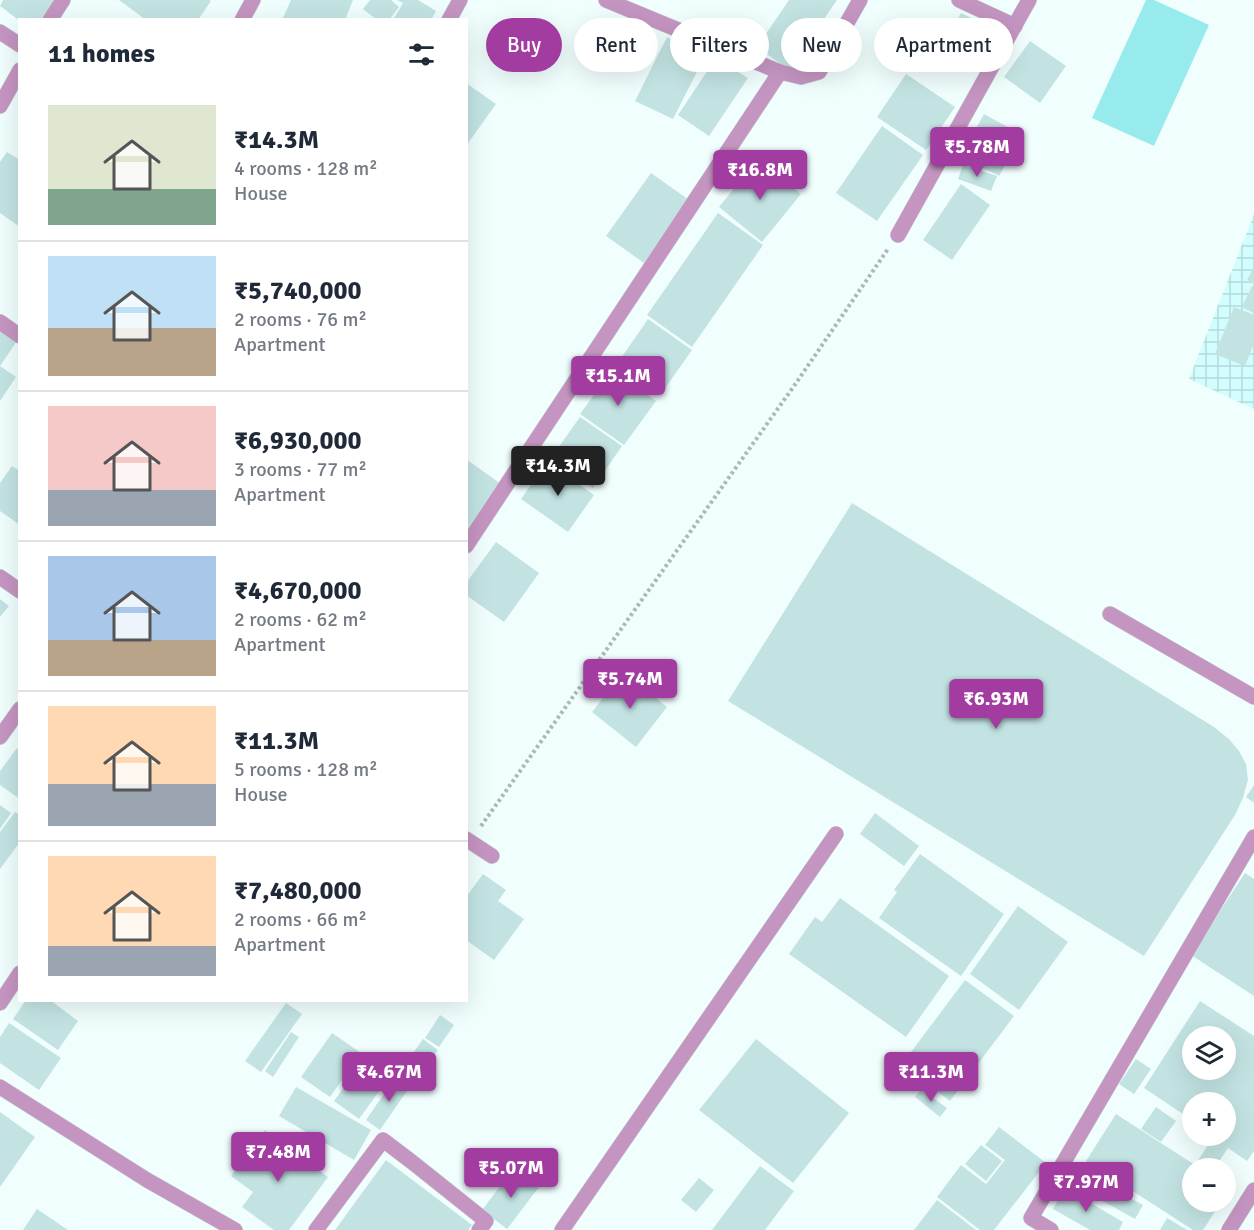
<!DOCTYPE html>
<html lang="en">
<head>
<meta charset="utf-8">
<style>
	:root { --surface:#fff; --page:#f6f6f7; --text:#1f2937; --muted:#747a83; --line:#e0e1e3; --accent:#a33ca0 }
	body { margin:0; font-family:Signika,sans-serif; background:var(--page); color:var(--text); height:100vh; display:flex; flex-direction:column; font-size:22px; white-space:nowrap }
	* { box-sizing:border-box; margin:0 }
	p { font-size:20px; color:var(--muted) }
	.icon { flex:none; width:33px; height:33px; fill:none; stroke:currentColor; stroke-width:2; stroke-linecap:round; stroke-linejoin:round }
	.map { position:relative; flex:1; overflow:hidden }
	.panel { position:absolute; left:18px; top:18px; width:450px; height:984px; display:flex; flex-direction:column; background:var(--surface); border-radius:0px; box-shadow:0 6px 24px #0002 }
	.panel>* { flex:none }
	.top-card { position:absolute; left:486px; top:18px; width:570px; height:54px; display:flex; gap:12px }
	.controls { position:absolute; left:1182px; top:1026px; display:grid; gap:12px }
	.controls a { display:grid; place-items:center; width:54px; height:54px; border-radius:50%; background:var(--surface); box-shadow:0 6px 24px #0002; font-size:30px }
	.price { position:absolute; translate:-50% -51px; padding:0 14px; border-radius:6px; background:var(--accent); color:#fff; font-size:20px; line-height:39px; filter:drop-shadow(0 2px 3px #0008) }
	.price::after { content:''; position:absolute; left:50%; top:36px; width:18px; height:14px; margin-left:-9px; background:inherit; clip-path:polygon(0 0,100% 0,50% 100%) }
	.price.current { background:#222; color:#fff }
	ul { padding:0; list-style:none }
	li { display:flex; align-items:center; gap:18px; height:150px; padding:0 30px }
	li+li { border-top:2px solid var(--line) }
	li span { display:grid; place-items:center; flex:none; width:168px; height:120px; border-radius:0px; color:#555 }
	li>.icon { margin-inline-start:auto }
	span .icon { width:72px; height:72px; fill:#fffc; stroke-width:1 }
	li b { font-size:26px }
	h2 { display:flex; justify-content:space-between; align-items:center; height:72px; padding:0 30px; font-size:26px }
	.tag { padding:0 21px; border-radius:27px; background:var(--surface); box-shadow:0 6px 24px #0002; font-size:21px; line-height:54px }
	.tag.current { background:var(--accent); color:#fff }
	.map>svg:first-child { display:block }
	.industrial { fill:url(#industrial-grid) }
	.green { fill:#98ebec }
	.building { fill:#c3e3e3; fill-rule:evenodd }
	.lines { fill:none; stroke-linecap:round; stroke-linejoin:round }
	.minor-casing { stroke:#cedbdb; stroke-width:16 }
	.path { stroke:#abb8b8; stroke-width:4; stroke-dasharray:3 3; stroke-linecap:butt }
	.minor { stroke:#c495c1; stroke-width:15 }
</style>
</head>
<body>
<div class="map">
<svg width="1254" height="1230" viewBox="0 0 1254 1230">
	<defs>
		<pattern id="industrial-grid" width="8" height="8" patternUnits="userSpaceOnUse" patternTransform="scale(1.5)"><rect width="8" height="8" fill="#d2fdfe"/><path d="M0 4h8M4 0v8" fill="none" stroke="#b5dadb"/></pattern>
	</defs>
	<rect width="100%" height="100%" fill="#f1fefe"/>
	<polygon class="industrial" points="1254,214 1254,409 1189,379"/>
	<polygon class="green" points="1146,0 1154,0 1209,25 1154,146 1092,118"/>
	<g class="building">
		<polygon points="3,0 55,0 40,20 20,20 20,21 0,6"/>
		<polygon points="119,0 209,0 211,1 198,20 146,20"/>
		<polygon points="291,0 353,0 345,20 282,20"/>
		<polygon points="370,0 391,0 399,7 389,20 377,20 363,9"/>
		<polygon points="397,0 418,0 436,11 431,20 393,20 403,3"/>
		<polygon points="789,0 837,0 789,70 757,47"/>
		<polygon points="961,13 992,28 984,46 952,31"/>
		<polygon points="667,37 705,56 673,119 635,101"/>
		<polygon points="1030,41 1066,66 1040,103 1004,77"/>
		<polygon points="716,58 748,78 709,136 678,115"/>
		<polygon points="906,74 955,107 926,150 877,117"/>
		<polygon points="466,83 496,104 466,146"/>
		<polygon points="984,114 1022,135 999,176 961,156"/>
		<polygon points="882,126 923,155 877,221 836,193"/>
		<polygon points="7,152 20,160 20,227 0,213 0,162"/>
		<polygon points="758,159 801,194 762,242 719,207"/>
		<polygon points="963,165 997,176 991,191 958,179"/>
		<polygon points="651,173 689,200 644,263 606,236"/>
		<polygon points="961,184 990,205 952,260 923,240"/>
		<polygon points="718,213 763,245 692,347 647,315"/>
		<polygon points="1254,267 1254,284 1247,280"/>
		<polygon points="1252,286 1254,287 1254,313 1242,307"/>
		<polygon points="1234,307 1254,315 1254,343 1245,366 1215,354"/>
		<polygon points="648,319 692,350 661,394 617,364"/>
		<polygon points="0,330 17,341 0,366 16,377 0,401"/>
		<polygon points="613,369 656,401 624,445 580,414"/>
		<polygon points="580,417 622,446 593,488 551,458"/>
		<polygon points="466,459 501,484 466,531"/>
		<polygon points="547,462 594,495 568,532 521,499"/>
		<polygon points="12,466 20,471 20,525 0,511 0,483"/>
		<polygon points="852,503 1214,727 1229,739 1239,751 1246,764 1248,780 1243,798 1235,815 1144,956 728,701"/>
		<polygon points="496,542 539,573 504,622 466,595 466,583"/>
		<polygon points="0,599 9,606 0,617"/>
		<polygon points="623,672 667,707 636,747 592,712"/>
		<polygon points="17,748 20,750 20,799 0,785 0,771"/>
		<polygon points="1254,785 1254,803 1246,797"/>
		<polygon points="0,805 11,813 0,829"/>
		<polygon points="15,812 20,815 20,842 0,869 0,832"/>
		<polygon points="875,813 919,846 904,866 860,834"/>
		<polygon points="920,854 1004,914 961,976 879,918 897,892 894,890"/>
		<polygon points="1245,873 1254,879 1254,996 1191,955"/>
		<polygon points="483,874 506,890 498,901 524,919 494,960 466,940 466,897"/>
		<polygon points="840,898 949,976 906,1037 789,954 815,917 822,922"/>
		<polygon points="1018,906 1068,942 1019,1010 970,974"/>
		<polygon points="965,980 1014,1016 950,1101 902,1064"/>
		<polygon points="26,1000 50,1000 78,1021 58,1050 13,1019"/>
		<path d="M1200,1001L1254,1036V1151L1247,1161L1228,1148L1216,1166L1220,1168H1192V1202H1221L1203,1230H1193L1086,1161L1116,1114L1195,1165L1214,1136H1226V1102H1192V1120L1144,1088ZM1192,1036H1226V1070H1192Z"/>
		<polygon points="286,1003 302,1014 261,1072 245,1061"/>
		<polygon points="440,1015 454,1025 439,1047 425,1038"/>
		<polygon points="9,1023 61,1058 39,1090 0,1063 0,1037"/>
		<polygon points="291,1032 299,1037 273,1077 265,1071"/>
		<polygon points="332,1033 361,1053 330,1097 301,1077"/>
		<polygon points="423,1039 438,1050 413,1084 399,1073"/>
		<polygon points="756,1039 849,1113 793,1183 699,1110"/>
		<polygon points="368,1054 393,1072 359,1119 334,1101"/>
		<polygon points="1136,1059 1151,1069 1134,1094 1119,1084"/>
		<polygon points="397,1075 411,1085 380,1130 366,1120"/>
		<polygon points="296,1087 371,1130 354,1160 279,1116"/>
		<polygon points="921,1089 947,1108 940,1117 915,1097"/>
		<polygon points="1156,1107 1176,1121 1161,1142 1141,1129"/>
		<polygon points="0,1112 35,1137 0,1187"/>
		<polygon points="999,1127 1046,1163 994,1230 980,1230 937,1197 961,1165 986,1184 1005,1160 985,1145"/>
		<polygon points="265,1130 328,1177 289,1230 274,1230 242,1207 253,1192 231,1176"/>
		<polygon points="981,1145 1002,1161 986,1181 965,1164"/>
		<polygon points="386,1160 472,1225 468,1230 335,1230"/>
		<polygon points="760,1166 794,1191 765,1230 712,1230"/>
		<polygon points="514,1168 539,1187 507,1229 482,1210"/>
		<polygon points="1084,1172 1143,1205 1135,1219 1076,1186"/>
		<polygon points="1226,1172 1236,1179 1226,1195"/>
		<polygon points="699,1178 714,1190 696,1212 681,1200"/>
		<polygon points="1065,1188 1123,1222 1119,1230 1090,1230 1053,1209"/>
		<polygon points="937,1200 976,1230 914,1230"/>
		<polygon points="37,1209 68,1230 23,1230"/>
		<polygon points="1167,1218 1187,1230 1160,1230"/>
	</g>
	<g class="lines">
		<defs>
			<g id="minor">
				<polyline points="606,0 780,72 801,77 819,72 860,0"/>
				<polyline points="959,0 1015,26"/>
				<polyline points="50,20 63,0"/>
				<polyline points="242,20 253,0"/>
				<polyline points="449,20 460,0"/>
				<polyline points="0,32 20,45"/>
				<polyline points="0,106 20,70"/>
				<polyline points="898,235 1029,0"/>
				<polyline points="0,322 20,336"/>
				<polyline points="466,546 780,72"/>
				<polyline points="0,577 20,591"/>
				<polyline points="1110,614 1254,697"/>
				<polyline points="0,737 20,709"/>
				<polyline points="466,839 492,856"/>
				<polyline points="0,1003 20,973"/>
				<polyline points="0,1087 147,1180 235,1230"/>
				<polyline points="316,1230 383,1140 412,1162 486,1221 479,1230"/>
				<polyline points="562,1230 836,834"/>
				<polyline points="1051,1230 1031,1218 1254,837"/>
				<polyline points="1229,1230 1254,1190"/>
			</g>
		</defs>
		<use href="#minor" class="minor-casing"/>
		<polyline class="path" points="481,826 794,386 888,249"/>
		<use href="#minor" class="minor"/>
	</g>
</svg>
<div class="controls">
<a><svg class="icon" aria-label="layers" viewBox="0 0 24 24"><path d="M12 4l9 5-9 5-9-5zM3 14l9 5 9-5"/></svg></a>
<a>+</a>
<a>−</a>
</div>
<b class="price" style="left:977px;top:178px">₹5.78M</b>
<b class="price" style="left:760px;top:201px">₹16.8M</b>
<b class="price" style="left:618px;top:407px">₹15.1M</b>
<b class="price current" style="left:558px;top:497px">₹14.3M</b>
<b class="price" style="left:630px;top:710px">₹5.74M</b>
<b class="price" style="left:996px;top:730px">₹6.93M</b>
<b class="price" style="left:389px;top:1103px">₹4.67M</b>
<b class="price" style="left:931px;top:1103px">₹11.3M</b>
<b class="price" style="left:278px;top:1183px">₹7.48M</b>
<b class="price" style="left:511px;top:1199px">₹5.07M</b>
<b class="price" style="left:1086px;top:1213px">₹7.97M</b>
<div class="top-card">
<a class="tag current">Buy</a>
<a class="tag">Rent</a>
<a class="tag">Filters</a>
<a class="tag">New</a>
<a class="tag">Apartment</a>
</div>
<section class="panel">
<h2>11 homes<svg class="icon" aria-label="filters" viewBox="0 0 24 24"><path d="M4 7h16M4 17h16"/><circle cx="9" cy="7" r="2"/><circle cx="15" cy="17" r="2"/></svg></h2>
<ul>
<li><span style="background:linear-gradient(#dfe7d0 70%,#7fa58c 0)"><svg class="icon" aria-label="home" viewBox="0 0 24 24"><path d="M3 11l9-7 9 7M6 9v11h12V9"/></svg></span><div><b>₹14.3M</b><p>4 rooms · 128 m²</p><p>House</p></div></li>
<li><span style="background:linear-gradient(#bfe0f5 60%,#b9a48a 0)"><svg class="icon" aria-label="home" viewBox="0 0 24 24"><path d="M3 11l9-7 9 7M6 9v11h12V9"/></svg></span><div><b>₹5,740,000</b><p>2 rooms · 76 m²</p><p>Apartment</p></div></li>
<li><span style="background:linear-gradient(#f6c9c9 70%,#9aa5b1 0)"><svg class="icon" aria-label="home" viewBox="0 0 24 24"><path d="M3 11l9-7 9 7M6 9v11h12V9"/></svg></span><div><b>₹6,930,000</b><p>3 rooms · 77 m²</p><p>Apartment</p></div></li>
<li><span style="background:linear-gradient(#a9c7e8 70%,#b9a48a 0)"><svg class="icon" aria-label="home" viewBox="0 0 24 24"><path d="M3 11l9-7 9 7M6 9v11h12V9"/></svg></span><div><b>₹4,670,000</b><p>2 rooms · 62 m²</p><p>Apartment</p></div></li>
<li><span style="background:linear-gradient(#ffd9b3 65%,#9aa5b1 0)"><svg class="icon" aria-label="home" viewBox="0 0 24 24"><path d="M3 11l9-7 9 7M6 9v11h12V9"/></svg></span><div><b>₹11.3M</b><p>5 rooms · 128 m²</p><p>House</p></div></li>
<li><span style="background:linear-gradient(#ffd9b3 75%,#9aa5b1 0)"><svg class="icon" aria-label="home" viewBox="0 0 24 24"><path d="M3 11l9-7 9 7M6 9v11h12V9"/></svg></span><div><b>₹7,480,000</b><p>2 rooms · 66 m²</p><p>Apartment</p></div></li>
</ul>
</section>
</div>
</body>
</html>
